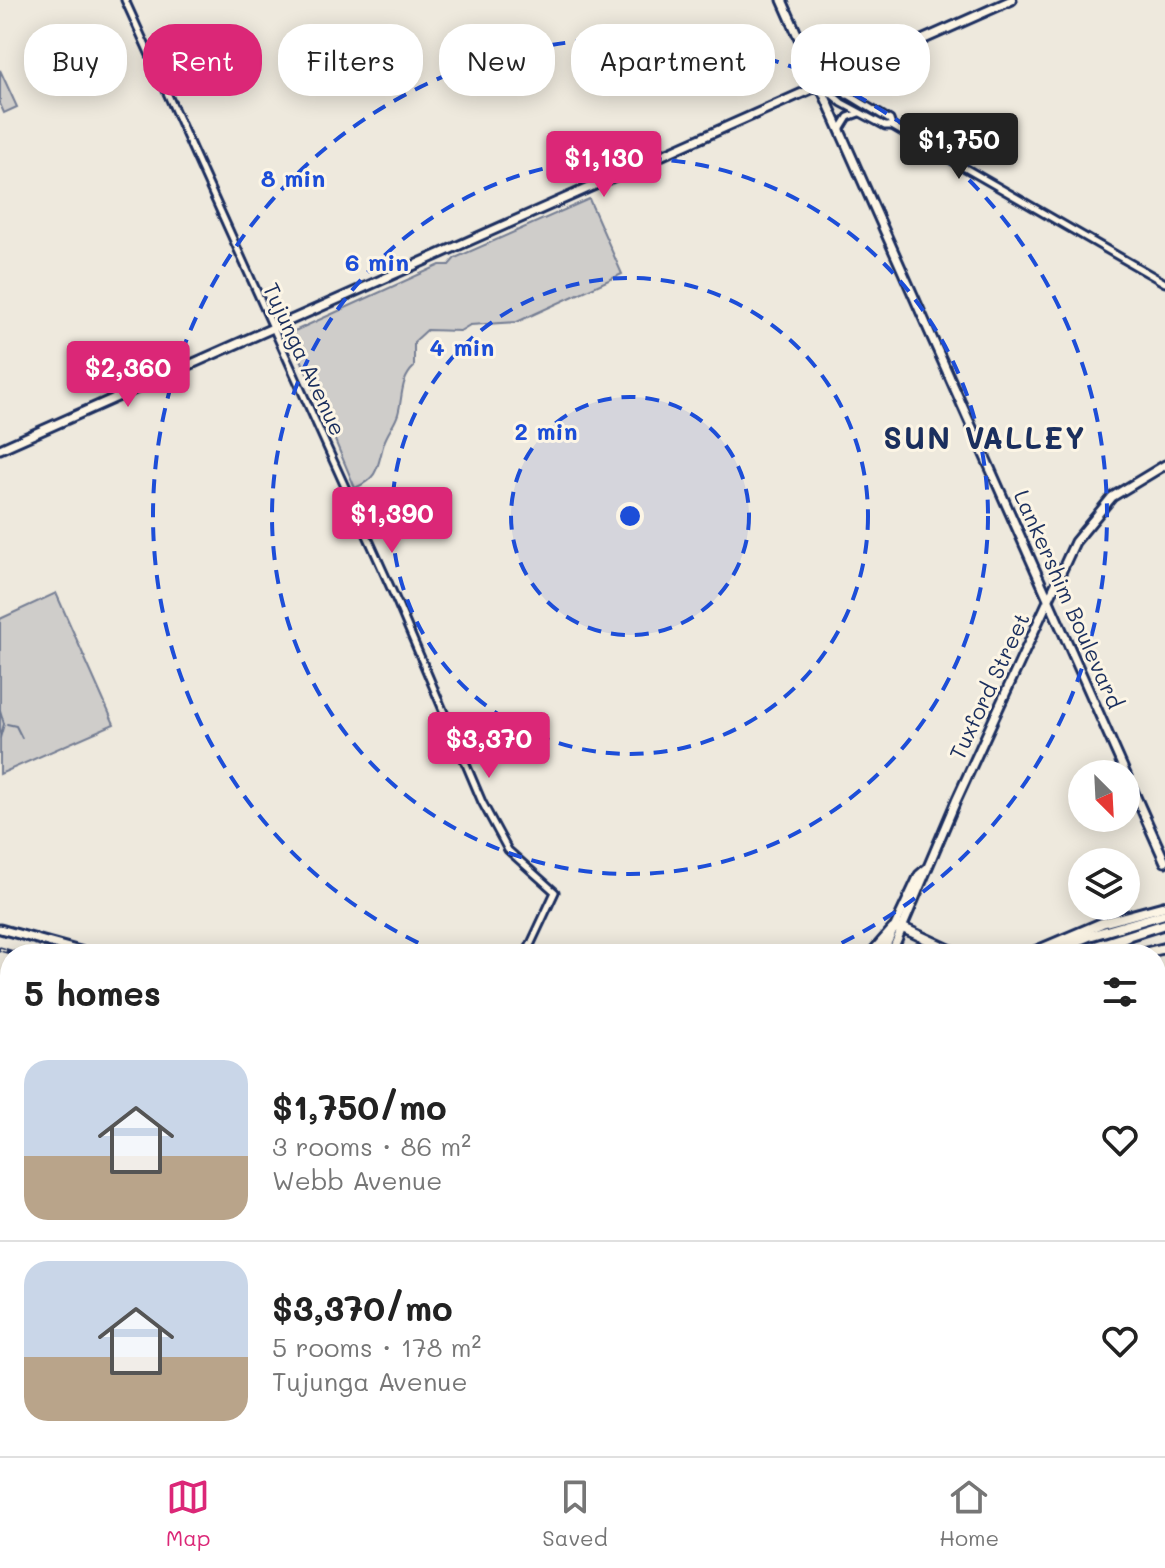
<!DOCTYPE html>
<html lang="en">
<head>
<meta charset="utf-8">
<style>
	:root { --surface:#fff; --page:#f6f6f6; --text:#222; --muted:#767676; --line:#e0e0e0; --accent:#db2777 }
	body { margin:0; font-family:Mali,sans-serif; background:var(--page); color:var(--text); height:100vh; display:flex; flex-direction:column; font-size:30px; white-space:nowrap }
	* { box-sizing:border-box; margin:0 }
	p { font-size:26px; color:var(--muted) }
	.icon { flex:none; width:44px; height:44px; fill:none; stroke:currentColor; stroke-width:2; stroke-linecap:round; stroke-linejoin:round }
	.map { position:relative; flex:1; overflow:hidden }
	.details { position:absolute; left:0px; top:944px; width:1166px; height:512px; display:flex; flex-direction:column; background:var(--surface); border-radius:32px 32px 0 0; box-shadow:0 4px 20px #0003 }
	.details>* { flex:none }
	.guide { position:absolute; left:24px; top:24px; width:1118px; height:72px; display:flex; gap:16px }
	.needle { width:52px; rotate:156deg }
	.controls { position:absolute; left:1068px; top:760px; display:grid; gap:16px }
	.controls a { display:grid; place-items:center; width:72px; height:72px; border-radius:50%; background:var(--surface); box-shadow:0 4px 20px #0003; font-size:40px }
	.price { position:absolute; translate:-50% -68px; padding:0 18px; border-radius:8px; background:var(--accent); color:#fff; font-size:26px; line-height:52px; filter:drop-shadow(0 2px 4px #0008) }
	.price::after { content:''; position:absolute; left:50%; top:48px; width:24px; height:18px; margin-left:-12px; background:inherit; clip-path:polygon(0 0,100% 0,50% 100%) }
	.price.current { background:#222; color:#fff }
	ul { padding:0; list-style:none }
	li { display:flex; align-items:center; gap:24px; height:200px; padding:0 24px }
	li+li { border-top:2px solid var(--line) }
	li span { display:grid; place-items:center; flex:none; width:224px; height:160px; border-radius:24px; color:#555 }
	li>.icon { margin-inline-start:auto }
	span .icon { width:96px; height:96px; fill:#fffc; stroke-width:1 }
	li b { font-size:34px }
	h2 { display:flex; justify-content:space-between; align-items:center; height:96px; padding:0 24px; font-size:34px }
	.pill { padding:0 28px; border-radius:32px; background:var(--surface); box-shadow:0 4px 20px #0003; font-size:28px; line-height:72px }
	.pill.current { background:var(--accent); color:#fff }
	.dock { display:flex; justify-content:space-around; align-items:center; height:112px; border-top:2px solid var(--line); background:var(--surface); font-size:22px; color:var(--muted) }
	.dock a { display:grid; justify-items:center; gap:4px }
	.dock .current { color:var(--accent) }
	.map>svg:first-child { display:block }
	.green { fill:#cfcdca; stroke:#757e94; stroke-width:2 }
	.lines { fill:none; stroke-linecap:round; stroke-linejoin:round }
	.stream { stroke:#6c778f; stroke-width:2 }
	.minor-casing { stroke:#1b2f5e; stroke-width:11 }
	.major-casing { stroke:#1b2f5e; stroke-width:13 }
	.highway-casing { stroke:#1b2f5e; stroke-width:14 }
	.minor { stroke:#fcf5e5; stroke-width:5 }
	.major { stroke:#fcf5e5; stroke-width:7 }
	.highway { stroke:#fcf5e5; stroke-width:8 }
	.rail-casing { stroke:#1b2f5e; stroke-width:5 }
	.rail { stroke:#fcf5e5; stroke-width:2; stroke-dasharray:6; stroke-linecap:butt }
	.ring { fill:none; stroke:#1d4ed8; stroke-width:4; stroke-dasharray:14 10 }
	.labels { text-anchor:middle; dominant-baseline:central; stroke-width:6; stroke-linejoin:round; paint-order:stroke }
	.street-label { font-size:22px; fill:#1b2f5e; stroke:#fcf5e5 }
	.district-label { font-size:30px; font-weight:bold; letter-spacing:2px; fill:#1b2f5e; stroke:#fcf5e5 }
	.centre { fill:#1d4ed8; stroke:#fcf5e5; stroke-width:4 }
	.ring-label { font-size:24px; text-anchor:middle; font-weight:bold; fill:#1d4ed8; stroke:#fcf5e5; stroke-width:6; stroke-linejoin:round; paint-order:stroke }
</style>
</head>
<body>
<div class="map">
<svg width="1165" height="1456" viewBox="0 0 1165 1456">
	<rect width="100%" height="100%" fill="#eee9dd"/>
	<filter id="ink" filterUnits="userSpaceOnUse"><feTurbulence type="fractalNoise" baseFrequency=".0125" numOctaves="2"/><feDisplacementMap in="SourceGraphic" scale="16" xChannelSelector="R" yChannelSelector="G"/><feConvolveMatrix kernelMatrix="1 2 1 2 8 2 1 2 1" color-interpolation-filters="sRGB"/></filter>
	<g filter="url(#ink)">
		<g class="green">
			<polygon points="0,70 17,107 4,113 0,104"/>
			<path d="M589,199L622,274L517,322L470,325L460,331L427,330L414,342V367C400,380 403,396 398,414C395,424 387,433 384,443C377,466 380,477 355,488L290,333L440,265H449L455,258Z"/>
			<polygon points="56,593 114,724 0,774 0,619"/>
		</g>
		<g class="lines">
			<g class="stream">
				<polyline points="0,710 4,724 0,738"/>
				<polyline points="7,724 16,726 22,738"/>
			</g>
			<defs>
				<g id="minor">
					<polyline points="125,0 398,604 482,802 508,850 555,892 526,954"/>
					<polyline points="821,85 842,103 885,126 892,126 1165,283"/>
					<polyline points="826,87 847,94 890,120 892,126"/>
					<polyline points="840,130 848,117 859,113"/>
				</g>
				<g id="major">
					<polyline points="782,0 1165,862"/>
					<polyline points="847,94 844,87 848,73"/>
					<polyline points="0,449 1012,0"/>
					<polyline points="0,929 91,954"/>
					<polyline points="882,954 919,875 926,869"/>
					<polyline points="891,954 956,801 1075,542 1112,497 1165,465"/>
					<polyline points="1156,1316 1165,1320"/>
					<polyline points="295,1456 300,1446"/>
					<polyline points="656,1456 660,1446"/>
				</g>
				<g id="highway">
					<polyline points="871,954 893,929 903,928 959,954"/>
					<polyline points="1029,954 1102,923 1165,906"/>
					<polyline points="1045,954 1089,936 1165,914"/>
					<polyline points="1070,954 1165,924"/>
					<polyline points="1088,954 1127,937"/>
					<polyline points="1140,954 1165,948"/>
					<polyline points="0,1089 10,1090"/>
					<polyline points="0,1100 10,1102"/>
					<polyline points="0,1106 10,1108"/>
				</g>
			</defs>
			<use href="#minor" class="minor-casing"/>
			<use href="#major" class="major-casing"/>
			<use href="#highway" class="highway-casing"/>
			<use href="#minor" class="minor"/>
			<use href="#major" class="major"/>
			<use href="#highway" class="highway"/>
			<defs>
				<g id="rail">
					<polyline points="0,949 17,954"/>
					<polyline points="1156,1334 1165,1338"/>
				</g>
			</defs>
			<use href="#rail" class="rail-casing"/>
			<use href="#rail" class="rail"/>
		</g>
	</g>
	<circle cx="630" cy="516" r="119" fill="#1d4ed8" fill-opacity=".12"/>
	<g class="ring">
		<circle cx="630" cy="516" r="119"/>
		<circle cx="630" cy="516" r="238"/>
		<circle cx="630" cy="516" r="358"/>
		<path d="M440 953A477 477 0 1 1 820 953"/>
	</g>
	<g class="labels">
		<g class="street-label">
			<text transform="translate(305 359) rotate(65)">Tujunga Avenue</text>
			<text transform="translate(1069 599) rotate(66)">Lankershim Boulevard</text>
			<text transform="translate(989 686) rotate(-65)">Tuxford Street</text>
		</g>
		<g class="district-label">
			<text x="985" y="437">SUN VALLEY</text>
		</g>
	</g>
	<circle cx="630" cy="516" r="12" class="centre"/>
	<g class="ring-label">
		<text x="293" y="187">8 min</text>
		<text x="377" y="271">6 min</text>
		<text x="462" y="356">4 min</text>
		<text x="546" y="440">2 min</text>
	</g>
</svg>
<div class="controls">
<a><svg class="needle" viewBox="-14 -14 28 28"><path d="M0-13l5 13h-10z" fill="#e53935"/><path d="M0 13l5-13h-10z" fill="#767676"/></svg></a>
<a><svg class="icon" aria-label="layers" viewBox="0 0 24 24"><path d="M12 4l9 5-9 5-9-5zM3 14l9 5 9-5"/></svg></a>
</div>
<b class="price current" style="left:959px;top:181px">$1,750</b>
<b class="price" style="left:604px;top:199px">$1,130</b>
<b class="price" style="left:128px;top:409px">$2,360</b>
<b class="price" style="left:392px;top:555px">$1,390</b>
<b class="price" style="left:489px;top:780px">$3,370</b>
<div class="guide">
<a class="pill">Buy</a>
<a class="pill current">Rent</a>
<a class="pill">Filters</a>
<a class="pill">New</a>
<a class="pill">Apartment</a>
<a class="pill">House</a>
</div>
<section class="details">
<h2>5 homes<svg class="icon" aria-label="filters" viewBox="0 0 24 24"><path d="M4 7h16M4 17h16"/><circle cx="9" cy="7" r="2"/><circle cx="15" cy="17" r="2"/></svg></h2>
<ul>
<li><span style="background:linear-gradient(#c9d6e8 60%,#b9a48a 0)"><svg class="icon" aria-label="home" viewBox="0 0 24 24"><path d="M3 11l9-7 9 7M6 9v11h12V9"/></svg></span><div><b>$1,750/mo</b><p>3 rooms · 86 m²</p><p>Webb Avenue</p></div><svg class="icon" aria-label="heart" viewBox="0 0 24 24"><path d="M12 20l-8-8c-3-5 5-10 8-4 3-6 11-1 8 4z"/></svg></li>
<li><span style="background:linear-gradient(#c9d6e8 60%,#b9a48a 0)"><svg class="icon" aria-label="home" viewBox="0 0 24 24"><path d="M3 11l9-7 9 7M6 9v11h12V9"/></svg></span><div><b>$3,370/mo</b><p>5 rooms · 178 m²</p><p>Tujunga Avenue</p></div><svg class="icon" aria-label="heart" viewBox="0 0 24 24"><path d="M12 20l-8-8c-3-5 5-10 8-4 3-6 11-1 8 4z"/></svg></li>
</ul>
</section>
</div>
<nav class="dock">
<a class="current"><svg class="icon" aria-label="map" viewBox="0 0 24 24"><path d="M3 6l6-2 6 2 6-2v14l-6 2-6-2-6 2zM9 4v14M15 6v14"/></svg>Map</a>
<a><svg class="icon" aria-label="saved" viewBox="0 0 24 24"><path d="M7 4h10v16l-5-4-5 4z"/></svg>Saved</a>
<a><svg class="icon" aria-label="home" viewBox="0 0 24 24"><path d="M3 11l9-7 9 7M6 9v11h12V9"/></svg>Home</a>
</nav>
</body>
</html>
